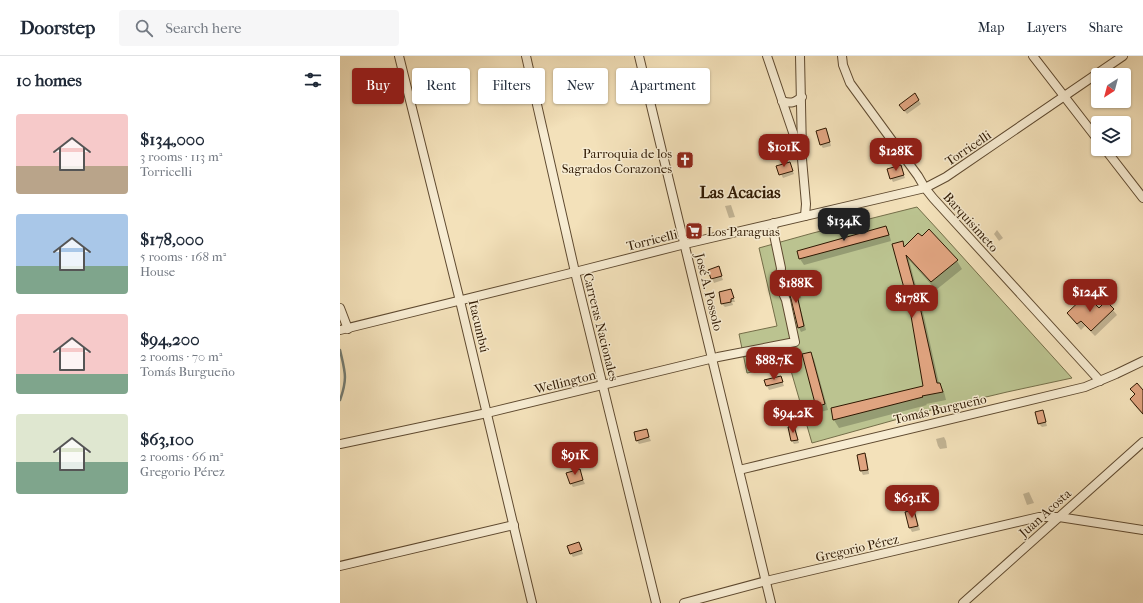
<!DOCTYPE html>
<html lang="en">
<head>
<meta charset="utf-8">
<style>
	:root { --surface:#fff; --page:#f6f6f7; --text:#1f2937; --muted:#747a83; --line:#e0e1e3; --accent:#8f2418 }
	body { margin:0; font-family:"IM FELL French Canon",serif; background:var(--page); color:var(--text); height:100vh; display:flex; flex-direction:column; font-size:15px; white-space:nowrap }
	* { box-sizing:border-box; margin:0 }
	p { font-size:13px; color:var(--muted) }
	.icon { flex:none; width:22px; height:22px; fill:none; stroke:currentColor; stroke-width:2; stroke-linecap:round; stroke-linejoin:round }
	.map { position:relative; flex:1; overflow:hidden }
	.side { display:flex; flex-direction:column; background:var(--surface); width:340px }
	.side>* { flex:none }
	.banner { position:absolute; left:12px; top:12px; width:380px; height:36px; display:flex; gap:8px }
	.needle { width:26px; rotate:216deg }
	.buttons { position:absolute; left:751px; top:12px; display:grid; gap:8px }
	.buttons a { display:grid; place-items:center; width:40px; height:40px; border-radius:4px; background:var(--surface); box-shadow:0 1px 3px #0004; font-size:20px }
	.price { position:absolute; translate:-50% -34px; padding:0 9px; border-radius:8px; background:var(--accent); color:#fff; font-size:13px; line-height:26px; filter:drop-shadow(0 1px 2px #0008) }
	.price::after { content:''; position:absolute; left:50%; top:24px; width:12px; height:9px; margin-left:-6px; background:inherit; clip-path:polygon(0 0,100% 0,50% 100%) }
	.price.current { background:#222; color:#fff }
	ul { padding:0; list-style:none }
	li { display:flex; align-items:center; gap:12px; height:100px; padding:0 16px }
	li span { display:grid; place-items:center; flex:none; width:112px; height:80px; border-radius:4px; color:#555 }
	li>.icon { margin-inline-start:auto }
	span .icon { width:48px; height:48px; fill:#fffc; stroke-width:1 }
	li b { font-size:17px }
	h2 { display:flex; justify-content:space-between; align-items:center; height:48px; padding:0 16px; font-size:17px }
	.pill { padding:0 14px; border-radius:4px; background:var(--surface); box-shadow:0 1px 3px #0004; font-size:14px; line-height:36px }
	.pill.current { background:var(--accent); color:#fff }
	header { display:flex; align-items:center; gap:24px; box-sizing:border-box; height:56px; padding:0 20px; background:var(--surface); border-bottom:1px solid var(--line) }
	header strong { font-size:19px }
	nav { display:flex; gap:22px; margin-inline-start:auto; font-size:14px }
	.search { width:280px; height:36px; background:var(--page); display:flex; align-items:center; gap:10px; box-sizing:border-box; padding:0 14px; border-radius:4px; color:var(--muted); font-size:15px }
	main { display:flex; flex:1; min-height:0 }
	.map>svg:first-child { display:block }
	.green { fill:#bbc390; stroke:#746e49 }
	.shadow { fill:#0003 }
	.lines { fill:none; stroke-linecap:round; stroke-linejoin:round }
	.stream { stroke:#727a70; stroke-width:2.5 }
	.building { fill:#e0a480; stroke:#2e1802 }
	.minor-casing { stroke:#5f4a30; stroke-width:10 }
	.minor { stroke:#f7ecd2; stroke-width:8 }
	.labels { text-anchor:middle; dominant-baseline:central; stroke-width:3; stroke-linejoin:round; paint-order:stroke }
	.street-label { font-size:13px; fill:#2e1802; stroke:#f7ecd2 }
	.poi-label { font-size:13px; fill:#2e1802; stroke:#f7ecd2; text-anchor:end }
	.district-label { font-size:17px; font-weight:bold; fill:#2e1802; stroke:#f7ecd2 }
</style>
</head>
<body>
<header>
<strong>Doorstep</strong>
<div class="search"><svg class="icon" aria-label="search" viewBox="0 0 24 24"><circle cx="10" cy="10" r="6"/><path d="M15 15l6 6"/></svg>Search here</div>
<nav><a>Map</a><a>Layers</a><a>Share</a></nav>
</header>
<main>
<section class="side">
<h2>10 homes<svg class="icon" aria-label="filters" viewBox="0 0 24 24"><path d="M4 7h16M4 17h16"/><circle cx="9" cy="7" r="2"/><circle cx="15" cy="17" r="2"/></svg></h2>
<ul>
<li><span style="background:linear-gradient(#f6c9c9 65%,#b9a48a 0)"><svg class="icon" aria-label="home" viewBox="0 0 24 24"><path d="M3 11l9-7 9 7M6 9v11h12V9"/></svg></span><div><b>$134,000</b><p>3 rooms · 113 m²</p><p>Torricelli</p></div></li>
<li><span style="background:linear-gradient(#a9c7e8 65%,#7fa58c 0)"><svg class="icon" aria-label="home" viewBox="0 0 24 24"><path d="M3 11l9-7 9 7M6 9v11h12V9"/></svg></span><div><b>$178,000</b><p>5 rooms · 168 m²</p><p>House</p></div></li>
<li><span style="background:linear-gradient(#f6c9c9 75%,#7fa58c 0)"><svg class="icon" aria-label="home" viewBox="0 0 24 24"><path d="M3 11l9-7 9 7M6 9v11h12V9"/></svg></span><div><b>$94,200</b><p>2 rooms · 70 m²</p><p>Tomás Burgueño</p></div></li>
<li><span style="background:linear-gradient(#dfe7d0 60%,#7fa58c 0)"><svg class="icon" aria-label="home" viewBox="0 0 24 24"><path d="M3 11l9-7 9 7M6 9v11h12V9"/></svg></span><div><b>$63,100</b><p>2 rooms · 66 m²</p><p>Gregorio Pérez</p></div></li>
</ul>
</section>
<div class="map">
<svg width="803" height="547" viewBox="0 0 803 547">
	<rect width="100%" height="100%" fill="#f3e1ba"/>
	<filter id="stains"><feTurbulence type="fractalNoise" baseFrequency=".005" numOctaves="4"/><feColorMatrix values="0 0 0 0 .2 0 0 0 0 .09 0 0 0 0 .02 0 0 0 .5 -.17"/></filter>
	<radialGradient id="worn" r=".72"><stop offset=".6" stop-color="#630" stop-opacity="0"/><stop offset="1" stop-color="#630" stop-opacity=".3"/></radialGradient>
	<polygon class="green" points="577,151 600,176 732,322 667,336 587,355 472,387 449,308 407,317 399,278 437,270 419,192 473,177"/>
	<g class="shadow">
		<polygon points="575,39 581,48 567,58 563,53"/>
		<polygon points="486,73 488,77 491,90 483,92 480,88"/>
		<polygon points="449,107 454,118 443,122 438,111"/>
		<polygon points="560,110 565,122 553,126 551,122"/>
		<polygon points="391,149 395,161 389,162 385,150"/>
		<polygon points="546,171 549,177 551,185 464,209 460,203 459,196"/>
		<polygon points="657,174 663,182 659,185 654,178"/>
		<polygon points="562,186 565,191 617,205 622,213 596,234 569,204 584,260 599,327 604,336 606,344 586,348 587,349 499,372 494,364 584,331"/>
		<polygon points="378,212 383,224 374,227 369,214"/>
		<polygon points="457,229 459,233 461,242 458,243 466,274 461,276 459,272 452,243"/>
		<polygon points="391,234 395,246 392,246 393,249 385,251 382,248"/>
		<polygon points="759,253 773,254 777,259 755,280 745,270 741,274 732,263 728,257"/>
		<polygon points="471,297 474,303 488,354 480,356 477,350"/>
		<polygon points="441,322 444,330 429,334 427,330"/>
		<polygon points="791,333 802,334 803,333 803,359 794,349 791,343 795,340"/>
		<polygon points="702,355 704,359 707,370 702,371 699,368"/>
		<polygon points="454,371 456,374 459,387 454,388 452,385"/>
		<polygon points="306,374 311,385 299,388 297,385"/>
		<polygon points="604,381 606,385 607,392 600,393 598,390 596,383"/>
		<polygon points="525,398 527,402 529,418 523,419 521,415 518,399"/>
		<polygon points="239,414 245,428 233,431 231,428"/>
		<polygon points="689,436 694,447 687,449 683,438"/>
		<polygon points="574,455 576,459 580,474 572,476 570,472 566,457"/>
		<polygon points="239,487 243,498 233,501 231,498"/>
	</g>
	<g class="lines">
		<path class="stream" d="M0,294C5,316 8,322 0,344"/>
	</g>
	<g class="building">
		<polygon points="575,37 579,44 564,55 559,49"/>
		<polygon points="486,72 490,86 480,89 476,75"/>
		<polygon points="450,106 453,115 439,119 436,110"/>
		<polygon points="561,109 564,119 550,123 547,113"/>
		<polygon points="546,170 549,179 459,203 457,195"/>
		<polygon points="589,173 618,204 591,226 566,199 580,251 597,327 600,327 603,336 582,340 583,341 493,364 491,352 583,330 570,254 552,188 563,185 564,191 578,177 582,180"/>
		<polygon points="379,210 382,220 371,223 368,214"/>
		<polygon points="457,228 460,239 457,239 464,270 458,272 451,243 447,231"/>
		<polygon points="391,233 394,242 391,243 391,246 381,248 379,236"/>
		<polygon points="746,239 759,252 766,245 774,253 751,275 741,265 737,268 727,257"/>
		<polygon points="471,296 485,348 476,351 462,298"/>
		<polygon points="441,320 443,326 426,330 424,324"/>
		<polygon points="797,327 803,334 803,358 790,343 795,338 790,333"/>
		<polygon points="703,354 706,366 698,368 695,356"/>
		<polygon points="454,370 458,384 451,385 448,371"/>
		<polygon points="307,373 309,381 296,385 294,376"/>
		<polygon points="525,397 528,414 520,415 517,399"/>
		<polygon points="240,413 243,424 230,428 226,417"/>
		<polygon points="574,454 578,470 569,472 565,456"/>
		<polygon points="239,486 242,494 230,498 227,490"/>
	</g>
	<g class="lines">
		<defs>
			<g id="minor">
				<polyline points="59,0 120,245 192,547"/>
				<polyline points="186,0 235,216 316,547"/>
				<polyline points="299,0 431,547"/>
				<polyline points="427,0 462,103 466,148 465,160"/>
				<polyline points="460,0 462,96"/>
				<polyline points="502,0 503,9 510,27 578,120 585,132 593,142 760,325"/>
				<polyline points="693,0 758,84"/>
				<path d="M442,45C451,48 454,47 462,41"/>
				<polyline points="765,93 803,142"/>
				<polyline points="0,252 8,273"/>
				<polyline points="0,274 235,216 345,188 585,132 606,121 783,0"/>
				<polyline points="0,388 147,357 378,301 455,286 446,244 442,235 440,223 441,212 433,174 434,167"/>
				<polyline points="399,414 745,331 776,318 803,305"/>
				<polyline points="0,510 174,469"/>
				<polyline points="344,547 426,525 699,461 719,461 803,474"/>
				<polyline points="623,547 803,386"/>
			</g>
		</defs>
		<use href="#minor" class="minor-casing"/>
		<use href="#minor" class="minor"/>
	</g>
	<defs>
		<symbol id="church-square" viewBox="-11 -11 22 22"><rect x="-9" y="-9" width="18" height="18" rx="4" fill="#8f2418" stroke="#f7ecd2"/><path d="M-1.2-6h2.4v3.5h3.3v2.4h-3.3V6h-2.4V-.1h-3.3v-2.4h3.3Z" fill="#fff"/></symbol>
		<symbol id="supermarket-square" viewBox="-11 -11 22 22"><rect x="-9" y="-9" width="18" height="18" rx="4" fill="#8f2418" stroke="#f7ecd2"/><path d="M-6-5.5h2.5l.6 2H6L4.5 2H-2.5L-4.4-4H-6ZM-1.5 3.2a1.3 1.3 0 1 0 .1 0ZM3 3.2a1.3 1.3 0 1 0 .1 0Z" fill="#fff"/></symbol>
	</defs>
	<g fill-rule="evenodd">
		<use href="#church-square" x="335" y="94" width="20" height="20"/>
		<use href="#supermarket-square" x="344" y="165" width="20" height="20"/>
	</g>
	<g class="labels">
		<g class="street-label">
			<text transform="translate(628 92) rotate(-34)">Torricelli</text>
			<text transform="translate(631 166) rotate(48)">Barquisimeto</text>
			<text transform="translate(312 184) rotate(-14)">Torricelli</text>
			<text transform="translate(369 236) rotate(76)">José A. Possolo</text>
			<text transform="translate(139 270) rotate(77)">Itacumbú</text>
			<text transform="translate(261 271) rotate(76)">Carreras Nacionales</text>
			<text transform="translate(225 326) rotate(-14)">Wellington</text>
			<text transform="translate(600 353) rotate(-13)">Tomás Burgueño</text>
			<text transform="translate(705 457) rotate(-42)">Juan Acosta</text>
			<text transform="translate(517 492) rotate(-13)">Gregorio Pérez</text>
		</g>
		<g class="poi-label">
			<text x="332" y="97">Parroquia de los<tspan x="332" dy="15">Sagrados Corazones</tspan></text>
			<text x="367" y="175" text-anchor="start">Los Paraguas</text>
		</g>
		<g class="district-label">
			<text x="400" y="136">Las Acacias</text>
		</g>
	</g>
	<rect width="100%" height="100%" filter="url(#stains)"/>
	<rect width="100%" height="100%" fill="url(#worn)"/>
</svg>
<div class="buttons">
<a><svg class="needle" viewBox="-14 -14 28 28"><path d="M0-13l5 13h-10z" fill="#e53935"/><path d="M0 13l5-13h-10z" fill="#747a83"/></svg></a>
<a><svg class="icon" aria-label="layers" viewBox="0 0 24 24"><path d="M12 4l9 5-9 5-9-5zM3 14l9 5 9-5"/></svg></a>
</div>
<b class="price" style="left:444px;top:112px">$101K</b>
<b class="price" style="left:556px;top:116px">$128K</b>
<b class="price current" style="left:504px;top:186px">$134K</b>
<b class="price" style="left:456px;top:248px">$188K</b>
<b class="price" style="left:750px;top:257px">$124K</b>
<b class="price" style="left:572px;top:263px">$178K</b>
<b class="price" style="left:434px;top:325px">$88.7K</b>
<b class="price" style="left:453px;top:378px">$94.2K</b>
<b class="price" style="left:235px;top:420px">$91K</b>
<b class="price" style="left:572px;top:463px">$63.1K</b>
<div class="banner">
<a class="pill current">Buy</a>
<a class="pill">Rent</a>
<a class="pill">Filters</a>
<a class="pill">New</a>
<a class="pill">Apartment</a>
</div>
</div>
</main>
</body>
</html>
